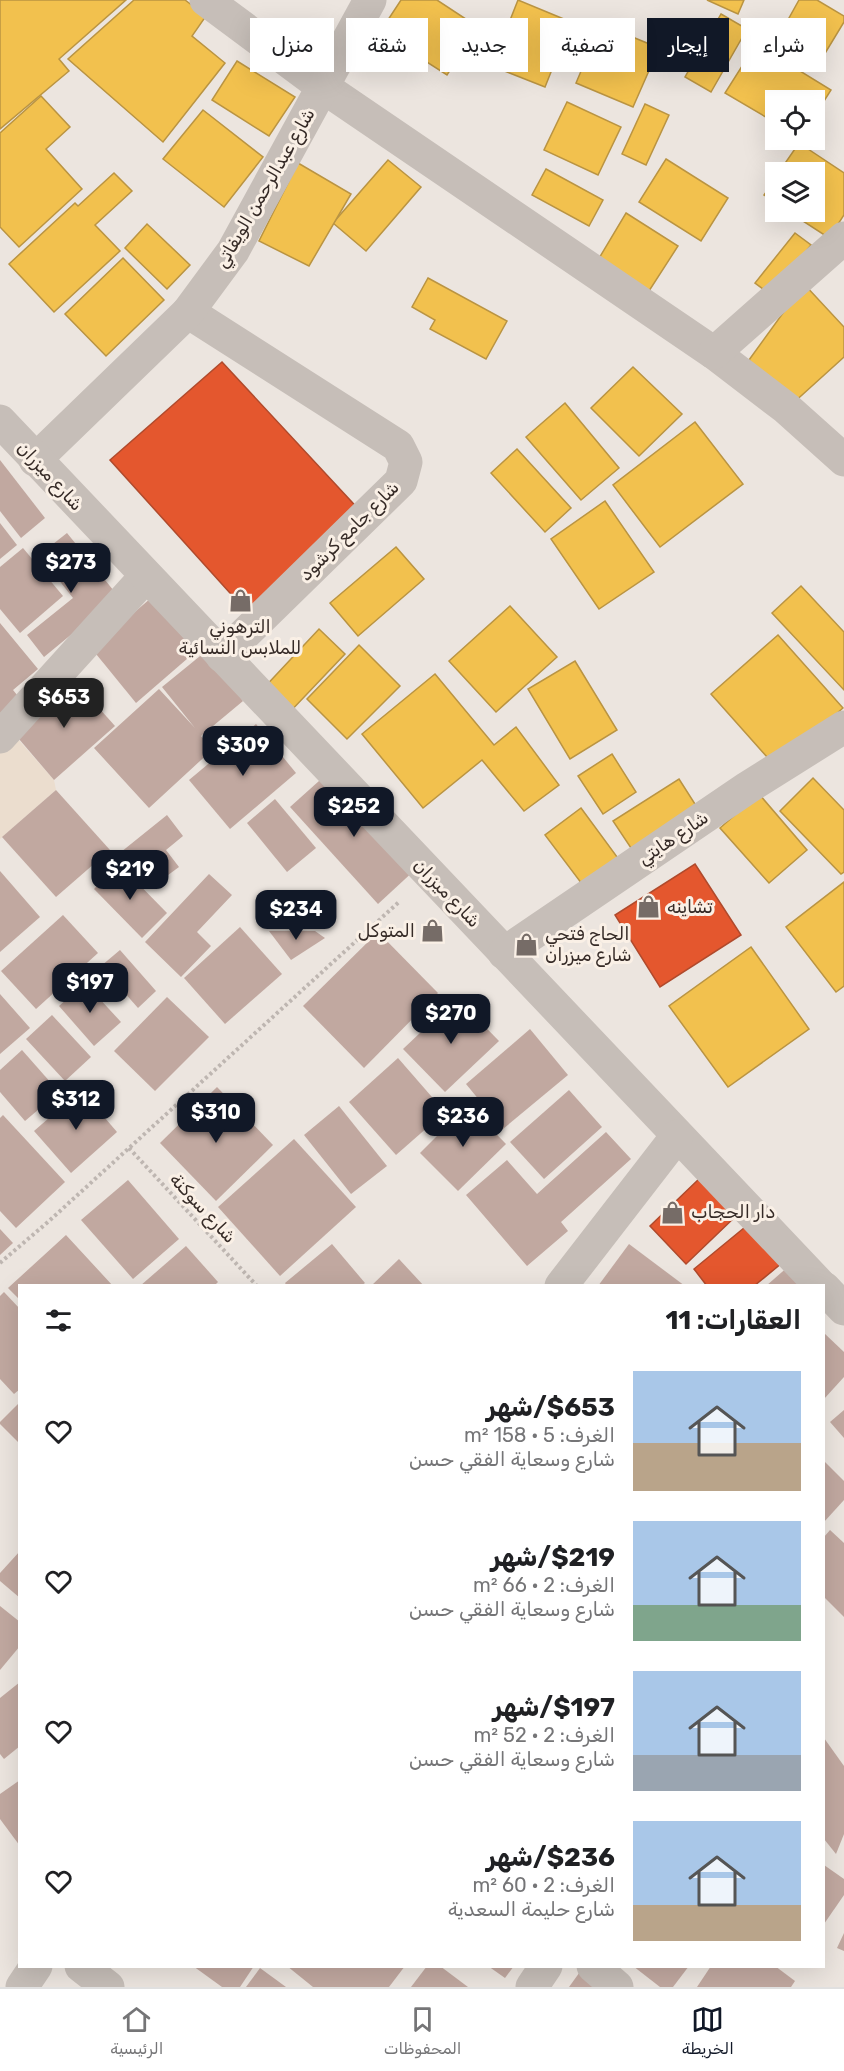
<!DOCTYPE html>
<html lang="ar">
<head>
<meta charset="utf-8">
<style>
	:root { --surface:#fff; --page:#f6f6f6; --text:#202124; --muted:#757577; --line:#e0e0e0; --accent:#111827 }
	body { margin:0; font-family:Rubik,"Noto Sans Arabic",sans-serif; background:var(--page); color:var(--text); direction:rtl; height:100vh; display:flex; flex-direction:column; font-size:22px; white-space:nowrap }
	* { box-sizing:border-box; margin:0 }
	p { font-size:20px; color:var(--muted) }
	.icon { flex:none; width:33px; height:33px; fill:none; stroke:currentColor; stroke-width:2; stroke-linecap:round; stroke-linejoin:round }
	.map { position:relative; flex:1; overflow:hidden; direction:ltr }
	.panel { position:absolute; left:18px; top:1284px; width:807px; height:684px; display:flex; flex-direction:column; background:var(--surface); border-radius:0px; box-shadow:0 6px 24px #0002; direction:rtl }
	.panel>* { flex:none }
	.hud { position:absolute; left:18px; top:18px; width:808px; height:54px; direction:rtl; display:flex; gap:12px }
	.controls { position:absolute; left:765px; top:90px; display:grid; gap:12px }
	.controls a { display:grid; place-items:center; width:60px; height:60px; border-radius:0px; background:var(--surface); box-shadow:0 6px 24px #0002; font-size:30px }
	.price { position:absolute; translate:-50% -51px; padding:0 14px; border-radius:12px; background:var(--accent); color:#fff; font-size:20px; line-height:39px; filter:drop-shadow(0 2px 3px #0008) }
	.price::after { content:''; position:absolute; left:50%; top:36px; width:18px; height:14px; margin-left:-9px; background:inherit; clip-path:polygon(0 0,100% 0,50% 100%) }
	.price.on { background:#222; color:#fff }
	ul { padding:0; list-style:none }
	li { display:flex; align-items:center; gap:18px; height:150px; padding:0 24px }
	li span { display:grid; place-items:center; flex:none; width:168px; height:120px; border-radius:0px; color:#555 }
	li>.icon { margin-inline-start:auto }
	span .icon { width:72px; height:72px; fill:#fffc; stroke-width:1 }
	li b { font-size:26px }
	h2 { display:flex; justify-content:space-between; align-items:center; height:72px; padding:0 24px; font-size:26px }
	.chip { padding:0 21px; border-radius:0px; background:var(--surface); box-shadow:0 6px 24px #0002; font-size:21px; line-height:54px }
	.chip.on { background:var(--accent); color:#fff }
	.tab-bar { display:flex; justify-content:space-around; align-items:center; height:84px; border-top:2px solid var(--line); background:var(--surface); font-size:16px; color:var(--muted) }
	.tab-bar a { display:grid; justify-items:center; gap:3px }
	.tab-bar .on { color:var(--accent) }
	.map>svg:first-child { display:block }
	.plaza { fill:#ebddce }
	.homes { fill:#f2c14e; stroke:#ba9442; stroke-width:1.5 }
	.shops { fill:#e4572e; stroke:#b04a2c; stroke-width:1.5 }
	.building { fill:#c1a8a0 }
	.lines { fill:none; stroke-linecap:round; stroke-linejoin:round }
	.path { stroke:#beb6b1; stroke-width:4; stroke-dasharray:3 3; stroke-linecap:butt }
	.minor { stroke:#c6beb8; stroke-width:33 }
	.tertiary { stroke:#c6beb8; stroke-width:33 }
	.labels { text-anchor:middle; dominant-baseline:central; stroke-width:6; stroke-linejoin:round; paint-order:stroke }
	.street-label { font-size:18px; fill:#362b27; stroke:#faf0e6 }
	.poi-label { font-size:18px; fill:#362b27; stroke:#faf0e6; text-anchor:start }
</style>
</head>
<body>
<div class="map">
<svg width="844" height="1987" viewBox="0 0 844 1987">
	<rect width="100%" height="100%" fill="#ece5df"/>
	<polygon class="plaza" points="0,719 54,780 56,790 0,839"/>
	<g class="homes">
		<polygon points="0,0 126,0 59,59 69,71 0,129"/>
		<polygon points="134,0 185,0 206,16 192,36 225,63 163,142 68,59"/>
		<polygon points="401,0 437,0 478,27 447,75 380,32"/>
		<polygon points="518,0 571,22 545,87 492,66"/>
		<polygon points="707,0 744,0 738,14"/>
		<polygon points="799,0 817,0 844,16 844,22 821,60 779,36"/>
		<polygon points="721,14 747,29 711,92 685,77"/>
		<polygon points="601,24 659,48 633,107 576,83"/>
		<polygon points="756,44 831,90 814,117 814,100 776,100 776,123 725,93"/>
		<polygon points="237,61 295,97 269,136 212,100"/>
		<polygon points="41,96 70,127 46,149 82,189 19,247 0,227 0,133"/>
		<polygon points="567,102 621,127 598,175 544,150"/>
		<polygon points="645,104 669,115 646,165 622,154"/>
		<polygon points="203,110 263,157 224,207 163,159"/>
		<polygon points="799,143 844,173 844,215 829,238 789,212 814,212 814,172 779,172"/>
		<polygon points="666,159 728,198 701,241 639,202"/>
		<polygon points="388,160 421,187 366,251 333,223"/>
		<polygon points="298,163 351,194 309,266 259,241"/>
		<polygon points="546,169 603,200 589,226 532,195"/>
		<polygon points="114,173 132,191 95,225 120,251 54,312 9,264 75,203 78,206"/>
		<polygon points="776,178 776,202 764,195"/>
		<polygon points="626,213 678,246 649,291 598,260"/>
		<polygon points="147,224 190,265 167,289 125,248"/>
		<polygon points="795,233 811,245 771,295 755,283"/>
		<polygon points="123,258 164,300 106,356 65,314"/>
		<polygon points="428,278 507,321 486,359 430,329 435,320 412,307"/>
		<polygon points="804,284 844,327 844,357 791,405 749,360"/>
		<polygon points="633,367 682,414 639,456 591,408"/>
		<polygon points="565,403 619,468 581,500 526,437"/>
		<polygon points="695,422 743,484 660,547 613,485"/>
		<polygon points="517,449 571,508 545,532 491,473"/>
		<polygon points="605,501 654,572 599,609 551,539"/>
		<polygon points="396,547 424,579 358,636 330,603"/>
		<polygon points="801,586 844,632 844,690 772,613"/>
		<polygon points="510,606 557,657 496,712 449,661"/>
		<polygon points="319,629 345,654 287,715 261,691"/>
		<polygon points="778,635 843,708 776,767 711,694"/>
		<polygon points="359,645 400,686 347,739 307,699"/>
		<polygon points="575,661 617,730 570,759 528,689"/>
		<polygon points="435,674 494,745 516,727 559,785 524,811 482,760 423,808 362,734"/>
		<polygon points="612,754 636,792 603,814 578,776"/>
		<polygon points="813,778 844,810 844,872 841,874 780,811"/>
		<polygon points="679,779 702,815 637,857 613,821"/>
		<polygon points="759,794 807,850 769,883 720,828"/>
		<polygon points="581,808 623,865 588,892 545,835"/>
		<polygon points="844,882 844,986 836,992 786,927"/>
		<polygon points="751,947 809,1029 728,1087 669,1006"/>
	</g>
	<g class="shops">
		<polygon points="222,362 364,515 248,613 110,460"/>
		<polygon points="695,864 741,935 660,987 615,915"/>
		<polygon points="701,1177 737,1215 686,1264 650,1226"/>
		<polygon points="750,1223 782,1263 754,1286 707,1286 694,1269"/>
	</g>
	<g class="building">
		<polygon points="0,460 45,518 21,538 0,511"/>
		<polygon points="0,523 17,545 0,559"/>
		<polygon points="67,533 118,596 44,657 27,635 73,598 39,555"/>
		<polygon points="23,548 63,596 20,633 0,609 0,567"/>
		<polygon points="151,598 195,652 136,703 92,649"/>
		<polygon points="0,623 38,669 13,690 22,701 0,719"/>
		<polygon points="205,652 243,701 201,736 213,749 149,808 94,748 159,689 195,728 162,687"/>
		<polygon points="73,679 115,726 54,780 13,732"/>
		<polygon points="256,724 296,773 230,829 189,780"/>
		<polygon points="329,772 417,868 378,904 290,807"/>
		<polygon points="56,790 110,850 56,897 2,837"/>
		<polygon points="275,799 316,848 287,872 247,823"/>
		<polygon points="167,815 183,836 166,850 179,867 164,878 158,871 144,882 121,852"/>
		<polygon points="119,864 167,913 142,938 94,889"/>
		<polygon points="0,871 40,917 0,952"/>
		<polygon points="209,874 232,895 197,932 211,946 181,977 145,942"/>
		<polygon points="63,915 98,953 36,1009 1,971"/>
		<polygon points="240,927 282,974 225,1024 184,978"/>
		<polygon points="269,931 315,931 325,938 291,960"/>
		<polygon points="378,932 438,993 364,1068 303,1006"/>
		<polygon points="120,950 156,991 138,1008 101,966"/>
		<polygon points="85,983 121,1022 94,1046 59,1006"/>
		<polygon points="0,994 30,1028 0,1054"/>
		<polygon points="167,997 209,1037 155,1091 114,1051"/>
		<polygon points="457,998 499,1041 445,1092 403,1049"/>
		<polygon points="52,1015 91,1057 65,1081 26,1039"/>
		<polygon points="530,1029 568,1075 503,1129 466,1084"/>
		<polygon points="22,1050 59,1092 25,1121 0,1092 0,1070"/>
		<polygon points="398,1058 445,1112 396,1155 349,1102"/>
		<polygon points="217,1087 273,1145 216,1201 160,1143"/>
		<polygon points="81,1090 117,1132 71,1173 34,1131"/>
		<polygon points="569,1090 602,1127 544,1179 510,1142"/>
		<polygon points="468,1105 506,1144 458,1191 420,1153"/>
		<polygon points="339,1106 387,1166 351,1194 304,1135"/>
		<polygon points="3,1115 65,1182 16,1228 0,1211 0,1118"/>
		<polygon points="606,1132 631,1159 561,1222 568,1231 527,1266 466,1195 507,1160 537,1194"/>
		<polygon points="294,1139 356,1207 280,1276 218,1207"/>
		<polygon points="128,1180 179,1239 133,1279 81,1220"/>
		<polygon points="0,1229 13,1243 0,1255"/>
		<polygon points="66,1235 113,1286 20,1286 20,1300 8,1288"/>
		<polygon points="332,1244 365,1283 361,1286 287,1286 285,1283"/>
		<polygon points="629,1244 685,1286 598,1286"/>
		<polygon points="186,1246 218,1282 214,1286 140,1286"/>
		<polygon points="399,1259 424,1286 371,1286"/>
		<polygon points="790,1265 808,1286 766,1286"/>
		<polygon points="4,1292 20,1309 20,1389 14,1394 0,1379 0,1296"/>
		<polygon points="824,1333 844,1352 844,1377 824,1399"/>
		<polygon points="20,1402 20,1444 0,1424 0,1422"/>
		<polygon points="844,1410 844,1438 830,1422"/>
		<polygon points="824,1461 844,1481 844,1500 824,1522"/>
		<polygon points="830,1530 844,1543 844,1617 824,1597 824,1537"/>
		<polygon points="20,1551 20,1598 0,1581 0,1573"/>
		<polygon points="0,1606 20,1622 20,1646 0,1670"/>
		<polygon points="20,1682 20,1746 4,1759 0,1754 0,1698"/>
		<polygon points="824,1738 844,1766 844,1834 836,1854 824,1839"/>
		<polygon points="20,1780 20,1846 0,1819 0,1794"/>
		<polygon points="824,1865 844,1879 844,1895 824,1924"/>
		<polygon points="844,1933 844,1951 837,1948"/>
		<polygon points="193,1966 254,1966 240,1987 222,1987"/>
		<polygon points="287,1966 405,1966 389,1987 313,1987"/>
		<polygon points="427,1966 440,1966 468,1987 411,1987"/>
		<polygon points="488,1966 514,1966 505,1978"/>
		<polygon points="633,1966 689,1966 673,1987 660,1987"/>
		<polygon points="711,1966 775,1966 795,1981 791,1987 697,1987"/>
		<polygon points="260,1968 286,1987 246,1987"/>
		<polygon points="582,1969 607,1987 569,1987"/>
	</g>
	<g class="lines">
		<g class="path">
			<polyline points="129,1148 257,1286"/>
			<polyline points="0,1263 49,1221 400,901"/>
		</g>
		<g class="minor">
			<polyline points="206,0 323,87 714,353 786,408 844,460"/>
			<polyline points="188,312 398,446 406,462 401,481 222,656"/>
			<polyline points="714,353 844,238"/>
			<polyline points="35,460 188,312 233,251 370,0"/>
			<polyline points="0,737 146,576"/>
			<polyline points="81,1966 108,1987"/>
			<polyline points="593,1966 617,1987"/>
			<polyline points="532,1987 546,1966"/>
		</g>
		<g class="tertiary">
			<polyline points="0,421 821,1286"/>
			<polyline points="504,953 747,788 844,727"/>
			<polyline points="561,1286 677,1136"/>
			<polyline points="824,1288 844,1309"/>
			<polyline points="22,1987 36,1966"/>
		</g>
	</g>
	<defs>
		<symbol id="shop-bare" viewBox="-9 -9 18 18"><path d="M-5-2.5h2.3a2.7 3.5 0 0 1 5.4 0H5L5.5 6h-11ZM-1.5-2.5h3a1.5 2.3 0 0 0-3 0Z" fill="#766c67" stroke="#faf0e6" stroke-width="2.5" paint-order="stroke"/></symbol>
	</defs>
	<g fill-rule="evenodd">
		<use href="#shop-bare" x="224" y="584" width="33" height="33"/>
		<use href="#shop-bare" x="632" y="890" width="33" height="33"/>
		<use href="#shop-bare" x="416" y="914" width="33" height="33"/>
		<use href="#shop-bare" x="510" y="928" width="33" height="33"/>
		<use href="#shop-bare" x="656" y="1196" width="33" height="33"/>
	</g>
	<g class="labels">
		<g class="street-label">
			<text transform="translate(265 188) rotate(-60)">شارع عبدالرحمن الويفاتي</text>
			<text transform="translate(50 476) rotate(47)">شارع ميزران</text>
			<text transform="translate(349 531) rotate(-45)">شارع جامع كرشود</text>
			<text transform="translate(673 838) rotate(-34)">شارع هايتي</text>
			<text transform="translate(447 893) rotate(46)">شارع ميزران</text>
			<text transform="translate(203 1208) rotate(47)">شارع سوكنة</text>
		</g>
		<g class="poi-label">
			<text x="240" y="627" text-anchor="middle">الترهوني<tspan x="240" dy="21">للملابس النسائية</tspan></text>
			<text x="667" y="907">تشاينه</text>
			<text x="415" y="931" text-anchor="end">المتوكل</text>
			<text x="545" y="934">الحاج فتحي<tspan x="545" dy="21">شارع ميزران</tspan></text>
			<text x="691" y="1212">دار الحجاب</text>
		</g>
	</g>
</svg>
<div class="controls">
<a><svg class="icon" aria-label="locate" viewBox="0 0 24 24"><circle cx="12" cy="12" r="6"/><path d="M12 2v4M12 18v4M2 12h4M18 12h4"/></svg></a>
<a><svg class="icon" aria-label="layers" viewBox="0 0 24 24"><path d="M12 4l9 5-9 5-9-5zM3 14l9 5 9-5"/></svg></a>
</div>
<b class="price" style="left:71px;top:594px">$273</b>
<b class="price on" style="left:64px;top:729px">$653</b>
<b class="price" style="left:243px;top:777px">$309</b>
<b class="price" style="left:354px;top:838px">$252</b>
<b class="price" style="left:130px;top:901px">$219</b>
<b class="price" style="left:296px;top:941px">$234</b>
<b class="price" style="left:90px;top:1014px">$197</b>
<b class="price" style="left:451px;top:1045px">$270</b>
<b class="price" style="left:76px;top:1131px">$312</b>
<b class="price" style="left:216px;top:1144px">$310</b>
<b class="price" style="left:463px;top:1148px">$236</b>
<div class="hud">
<a class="chip">شراء</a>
<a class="chip on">إيجار</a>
<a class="chip">تصفية</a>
<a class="chip">جديد</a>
<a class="chip">شقة</a>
<a class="chip">منزل</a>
</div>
<section class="panel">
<h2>العقارات: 11<svg class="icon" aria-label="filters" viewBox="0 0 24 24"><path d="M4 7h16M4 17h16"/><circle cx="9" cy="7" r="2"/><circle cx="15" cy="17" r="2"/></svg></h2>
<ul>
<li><span style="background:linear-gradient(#a9c7e8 60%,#b9a48a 0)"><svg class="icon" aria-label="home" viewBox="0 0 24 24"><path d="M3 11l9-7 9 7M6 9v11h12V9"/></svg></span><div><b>$653/شهر</b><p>الغرف: 5 · 158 m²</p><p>شارع وسعاية الفقي حسن</p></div><svg class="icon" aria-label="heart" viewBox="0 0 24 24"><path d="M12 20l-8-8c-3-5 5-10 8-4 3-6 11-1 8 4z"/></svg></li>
<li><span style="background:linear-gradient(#a9c7e8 70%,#7fa58c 0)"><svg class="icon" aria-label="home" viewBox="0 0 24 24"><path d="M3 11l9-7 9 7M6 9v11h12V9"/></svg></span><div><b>$219/شهر</b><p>الغرف: 2 · 66 m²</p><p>شارع وسعاية الفقي حسن</p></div><svg class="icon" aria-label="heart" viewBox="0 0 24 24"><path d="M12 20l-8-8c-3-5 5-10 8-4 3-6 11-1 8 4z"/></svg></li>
<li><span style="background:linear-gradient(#a9c7e8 70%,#9aa5b1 0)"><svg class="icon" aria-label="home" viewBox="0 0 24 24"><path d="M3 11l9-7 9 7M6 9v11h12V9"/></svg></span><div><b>$197/شهر</b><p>الغرف: 2 · 52 m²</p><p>شارع وسعاية الفقي حسن</p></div><svg class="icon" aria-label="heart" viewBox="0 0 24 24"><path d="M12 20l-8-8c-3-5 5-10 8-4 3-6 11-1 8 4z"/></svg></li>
<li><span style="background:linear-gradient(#a9c7e8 70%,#b9a48a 0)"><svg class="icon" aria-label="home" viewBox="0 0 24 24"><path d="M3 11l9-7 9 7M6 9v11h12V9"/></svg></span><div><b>$236/شهر</b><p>الغرف: 2 · 60 m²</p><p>شارع حليمة السعدية</p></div><svg class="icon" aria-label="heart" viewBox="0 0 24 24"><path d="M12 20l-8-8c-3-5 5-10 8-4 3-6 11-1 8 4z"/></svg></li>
</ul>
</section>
</div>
<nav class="tab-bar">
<a class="on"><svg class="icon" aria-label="map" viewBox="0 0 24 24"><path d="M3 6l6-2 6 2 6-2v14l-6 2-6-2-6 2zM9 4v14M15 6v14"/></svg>الخريطة</a>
<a><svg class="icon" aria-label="saved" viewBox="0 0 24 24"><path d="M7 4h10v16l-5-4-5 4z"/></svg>المحفوظات</a>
<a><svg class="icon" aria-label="home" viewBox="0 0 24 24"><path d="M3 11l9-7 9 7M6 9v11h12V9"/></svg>الرئيسية</a>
</nav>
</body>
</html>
